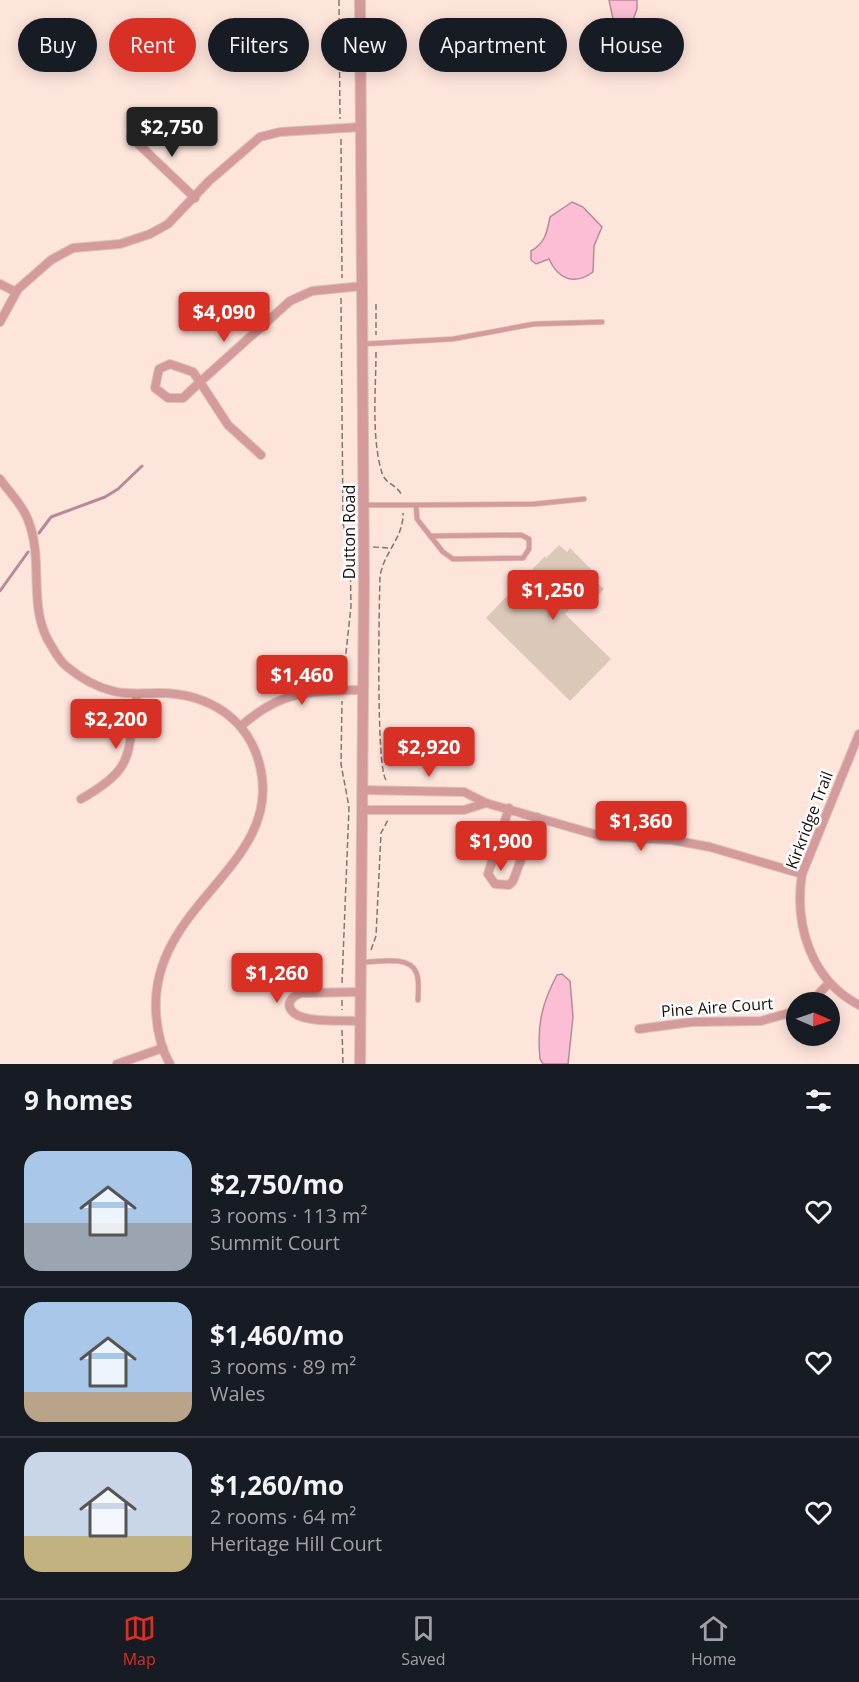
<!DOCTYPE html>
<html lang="en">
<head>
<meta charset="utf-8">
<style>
	:root { --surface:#171b24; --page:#242831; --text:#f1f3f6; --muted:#9ea1a6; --line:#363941; --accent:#d93025 }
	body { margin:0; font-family:"Open Sans",sans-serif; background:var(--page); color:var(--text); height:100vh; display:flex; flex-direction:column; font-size:22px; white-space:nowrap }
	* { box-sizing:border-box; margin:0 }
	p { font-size:20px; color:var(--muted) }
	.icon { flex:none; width:33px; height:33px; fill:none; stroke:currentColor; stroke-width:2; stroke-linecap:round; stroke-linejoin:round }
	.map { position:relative; height:1064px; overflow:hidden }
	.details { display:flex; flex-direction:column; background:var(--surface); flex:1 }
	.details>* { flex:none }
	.top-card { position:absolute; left:18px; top:18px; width:824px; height:54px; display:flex; gap:12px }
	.needle { width:39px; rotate:92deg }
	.buttons { position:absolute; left:786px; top:992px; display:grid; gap:12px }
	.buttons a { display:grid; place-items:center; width:54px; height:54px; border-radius:50%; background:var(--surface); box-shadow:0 3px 15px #0003; font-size:30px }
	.price { position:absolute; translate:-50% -51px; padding:0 14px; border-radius:6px; background:var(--accent); color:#fff; font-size:20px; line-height:39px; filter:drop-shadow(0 2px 3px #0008) }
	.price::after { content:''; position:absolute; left:50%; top:36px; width:18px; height:14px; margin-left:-9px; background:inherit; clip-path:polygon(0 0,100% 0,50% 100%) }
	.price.selected { background:#222; color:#fff }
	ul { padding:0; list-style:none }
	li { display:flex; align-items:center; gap:18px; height:150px; padding:0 24px }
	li+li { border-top:2px solid var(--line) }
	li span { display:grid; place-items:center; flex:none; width:168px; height:120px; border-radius:18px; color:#555 }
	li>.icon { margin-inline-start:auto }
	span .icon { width:72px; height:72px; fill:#fffc; stroke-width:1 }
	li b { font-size:26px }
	h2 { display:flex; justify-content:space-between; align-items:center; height:72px; padding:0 24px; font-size:26px }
	.chip { padding:0 21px; border-radius:27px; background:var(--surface); box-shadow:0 3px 15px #0003; font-size:21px; line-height:54px }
	.chip.selected { background:var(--accent); color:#fff }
	.tab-bar { display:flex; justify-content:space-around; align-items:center; height:84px; border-top:2px solid var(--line); background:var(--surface); font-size:16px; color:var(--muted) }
	.tab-bar a { display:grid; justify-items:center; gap:3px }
	.tab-bar .selected { color:var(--accent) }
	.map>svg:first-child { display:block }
	.water { fill:#fbbed5; stroke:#b78a99; stroke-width:1.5 }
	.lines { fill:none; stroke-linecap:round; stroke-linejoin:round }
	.stream { stroke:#b78a99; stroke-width:3 }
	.building { fill:#dbc8b8 }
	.service-casing { stroke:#d9c3bb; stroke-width:6 }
	.minor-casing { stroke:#d9c3bb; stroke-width:10 }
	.tertiary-casing { stroke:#d9c3bb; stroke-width:12 }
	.path { stroke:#85756f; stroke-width:1.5; stroke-dasharray:6 3; stroke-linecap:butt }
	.service { stroke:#d59b9c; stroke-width:4.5 }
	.minor { stroke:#d59b9c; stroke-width:8 }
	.tertiary { stroke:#d59b9c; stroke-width:10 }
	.labels { text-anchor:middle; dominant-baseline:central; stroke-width:5; stroke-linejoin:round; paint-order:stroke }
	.street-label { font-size:16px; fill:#180f0c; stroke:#fff }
</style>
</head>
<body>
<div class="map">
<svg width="859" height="1064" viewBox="0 0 859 1064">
	<rect width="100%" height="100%" fill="#fee5dc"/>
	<g class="water">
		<polygon points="609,0 637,0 637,9 631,25 626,28 613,19"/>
		<path d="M572,202L583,207L602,227L594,246L593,272C574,286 558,279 549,259L536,264L531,260V251C545,243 547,233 550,217Z"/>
		<path d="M562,974L570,981L573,1017L568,1064H543L540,1059C537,1026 541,1005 557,975Z"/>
	</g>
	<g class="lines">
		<g class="stream">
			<polyline points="39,533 51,517 105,497 118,489 142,466"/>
			<polyline points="0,591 28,552"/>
		</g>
	</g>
	<polygon class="building" points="559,545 567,552 570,548 600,578 596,582 604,589 598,595 590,588 565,614 611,659 570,701 486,618 545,556 546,558"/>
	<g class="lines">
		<defs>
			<g id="service">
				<polyline points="363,344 453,339 534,324 602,322"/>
				<polyline points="364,505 416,505 417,519 443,552 453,559 523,558 529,549 529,539 521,535 430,536"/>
				<polyline points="416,505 534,504 584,499"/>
				<path d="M363,962C377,962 409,955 416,972C420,979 418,992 418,1000"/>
			</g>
			<g id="minor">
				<polyline points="131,137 195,198"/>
				<polyline points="0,284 16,292"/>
				<polyline points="0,322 18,289 51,260 73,248 120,244 150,234 168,224 209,181 260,137 280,132 361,127"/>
				<polygon points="170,364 193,372 200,382 183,398 168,398 155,388 159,369"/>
				<polyline points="261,455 228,425 200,382 290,301 312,291 363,286"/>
				<path d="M0,479C9,492 23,505 28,520C45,562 26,608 52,647C56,654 60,661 66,666C79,677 96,687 113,691C128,695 143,693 158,693C209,693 251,719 261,771C280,867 150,905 156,1012C157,1029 161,1049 170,1064"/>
				<path d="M241,726C281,690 312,691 363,690"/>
				<path d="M859,734L802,874C794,925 811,980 859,1005"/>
				<polyline points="362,790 464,792 486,803 601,836 672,840 710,847 802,874"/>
				<path d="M81,799C140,766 125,752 137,695"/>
				<polyline points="509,808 488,874 495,884 509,885 513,881 537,817"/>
				<polyline points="362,810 464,810 486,803"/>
				<path d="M359,992L301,993C292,996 284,1005 294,1013C306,1023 344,1020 360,1021"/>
				<polyline points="811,1002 829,983"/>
				<polyline points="639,1029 692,1022 761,1021 796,1011"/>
				<polyline points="117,1064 163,1048"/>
			</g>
			<polyline id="tertiary" points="360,1064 364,580 360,0"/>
		</defs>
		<use href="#service" class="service-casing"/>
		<use href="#minor" class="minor-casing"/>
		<use href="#tertiary" class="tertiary-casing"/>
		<g class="path">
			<polyline points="339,0 340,119"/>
			<polyline points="341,139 342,278"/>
			<polyline points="341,298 343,524 350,549 351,606 343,681"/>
			<polyline points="376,304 376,335"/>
			<path d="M376,352C376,389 371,437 382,473C385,484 398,485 402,496"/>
			<polyline points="373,547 389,548"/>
			<path d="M386,780C376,768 379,606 380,578C382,554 404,538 403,513"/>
			<polyline points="371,950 376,936 381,833 388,820"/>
			<polyline points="342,983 349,807 341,764 342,701"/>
			<polyline points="342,1000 342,1010"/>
			<polyline points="342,1030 343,1064"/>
		</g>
		<use href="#service" class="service"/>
		<use href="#minor" class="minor"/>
		<use href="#tertiary" class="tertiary"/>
	</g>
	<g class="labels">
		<g class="street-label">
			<text transform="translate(349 532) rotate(-90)">Dutton Road</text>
			<text transform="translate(809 820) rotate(-69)">Kirkridge Trail</text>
			<text transform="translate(717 1007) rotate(-4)">Pine Aire Court</text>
		</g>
	</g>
</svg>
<div class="buttons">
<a><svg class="needle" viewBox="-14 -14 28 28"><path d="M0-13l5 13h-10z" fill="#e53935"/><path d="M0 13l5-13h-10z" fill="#9ea1a6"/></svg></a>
</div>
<b class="price selected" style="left:172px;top:158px">$2,750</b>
<b class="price" style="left:224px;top:343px">$4,090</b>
<b class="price" style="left:553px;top:621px">$1,250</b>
<b class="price" style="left:302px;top:706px">$1,460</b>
<b class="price" style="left:116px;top:750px">$2,200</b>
<b class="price" style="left:429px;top:778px">$2,920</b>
<b class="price" style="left:641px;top:852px">$1,360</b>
<b class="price" style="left:501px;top:872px">$1,900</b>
<b class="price" style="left:277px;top:1004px">$1,260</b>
<div class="top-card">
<a class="chip">Buy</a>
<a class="chip selected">Rent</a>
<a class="chip">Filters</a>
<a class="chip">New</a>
<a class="chip">Apartment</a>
<a class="chip">House</a>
</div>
</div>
<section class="details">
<h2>9 homes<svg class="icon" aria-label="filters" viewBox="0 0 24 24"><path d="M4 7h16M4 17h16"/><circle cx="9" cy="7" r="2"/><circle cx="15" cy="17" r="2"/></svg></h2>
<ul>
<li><span style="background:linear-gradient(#a9c7e8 60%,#9aa5b1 0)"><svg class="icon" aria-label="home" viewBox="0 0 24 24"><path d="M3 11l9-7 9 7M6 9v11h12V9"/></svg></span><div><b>$2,750/mo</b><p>3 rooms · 113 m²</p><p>Summit Court</p></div><svg class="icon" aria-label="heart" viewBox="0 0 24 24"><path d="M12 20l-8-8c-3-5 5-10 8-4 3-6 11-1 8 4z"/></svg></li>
<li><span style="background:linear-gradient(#a9c7e8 75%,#b9a48a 0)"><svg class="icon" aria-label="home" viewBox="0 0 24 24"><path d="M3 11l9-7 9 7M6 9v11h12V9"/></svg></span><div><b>$1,460/mo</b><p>3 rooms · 89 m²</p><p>Wales</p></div><svg class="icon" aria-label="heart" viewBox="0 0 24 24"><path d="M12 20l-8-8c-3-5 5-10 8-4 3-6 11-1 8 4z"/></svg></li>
<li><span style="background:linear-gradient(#c9d6e8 70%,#c2b280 0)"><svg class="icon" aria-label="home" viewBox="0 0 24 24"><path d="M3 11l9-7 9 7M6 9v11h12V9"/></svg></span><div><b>$1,260/mo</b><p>2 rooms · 64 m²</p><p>Heritage Hill Court</p></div><svg class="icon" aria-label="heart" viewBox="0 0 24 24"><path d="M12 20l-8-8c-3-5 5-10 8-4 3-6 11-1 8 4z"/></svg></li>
</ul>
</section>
<nav class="tab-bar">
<a class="selected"><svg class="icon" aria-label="map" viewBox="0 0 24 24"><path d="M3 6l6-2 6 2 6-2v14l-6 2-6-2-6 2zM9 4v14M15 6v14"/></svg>Map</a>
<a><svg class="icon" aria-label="saved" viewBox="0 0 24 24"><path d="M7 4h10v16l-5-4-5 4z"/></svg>Saved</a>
<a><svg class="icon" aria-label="home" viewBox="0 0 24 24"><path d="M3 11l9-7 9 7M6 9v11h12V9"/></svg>Home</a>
</nav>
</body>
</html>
